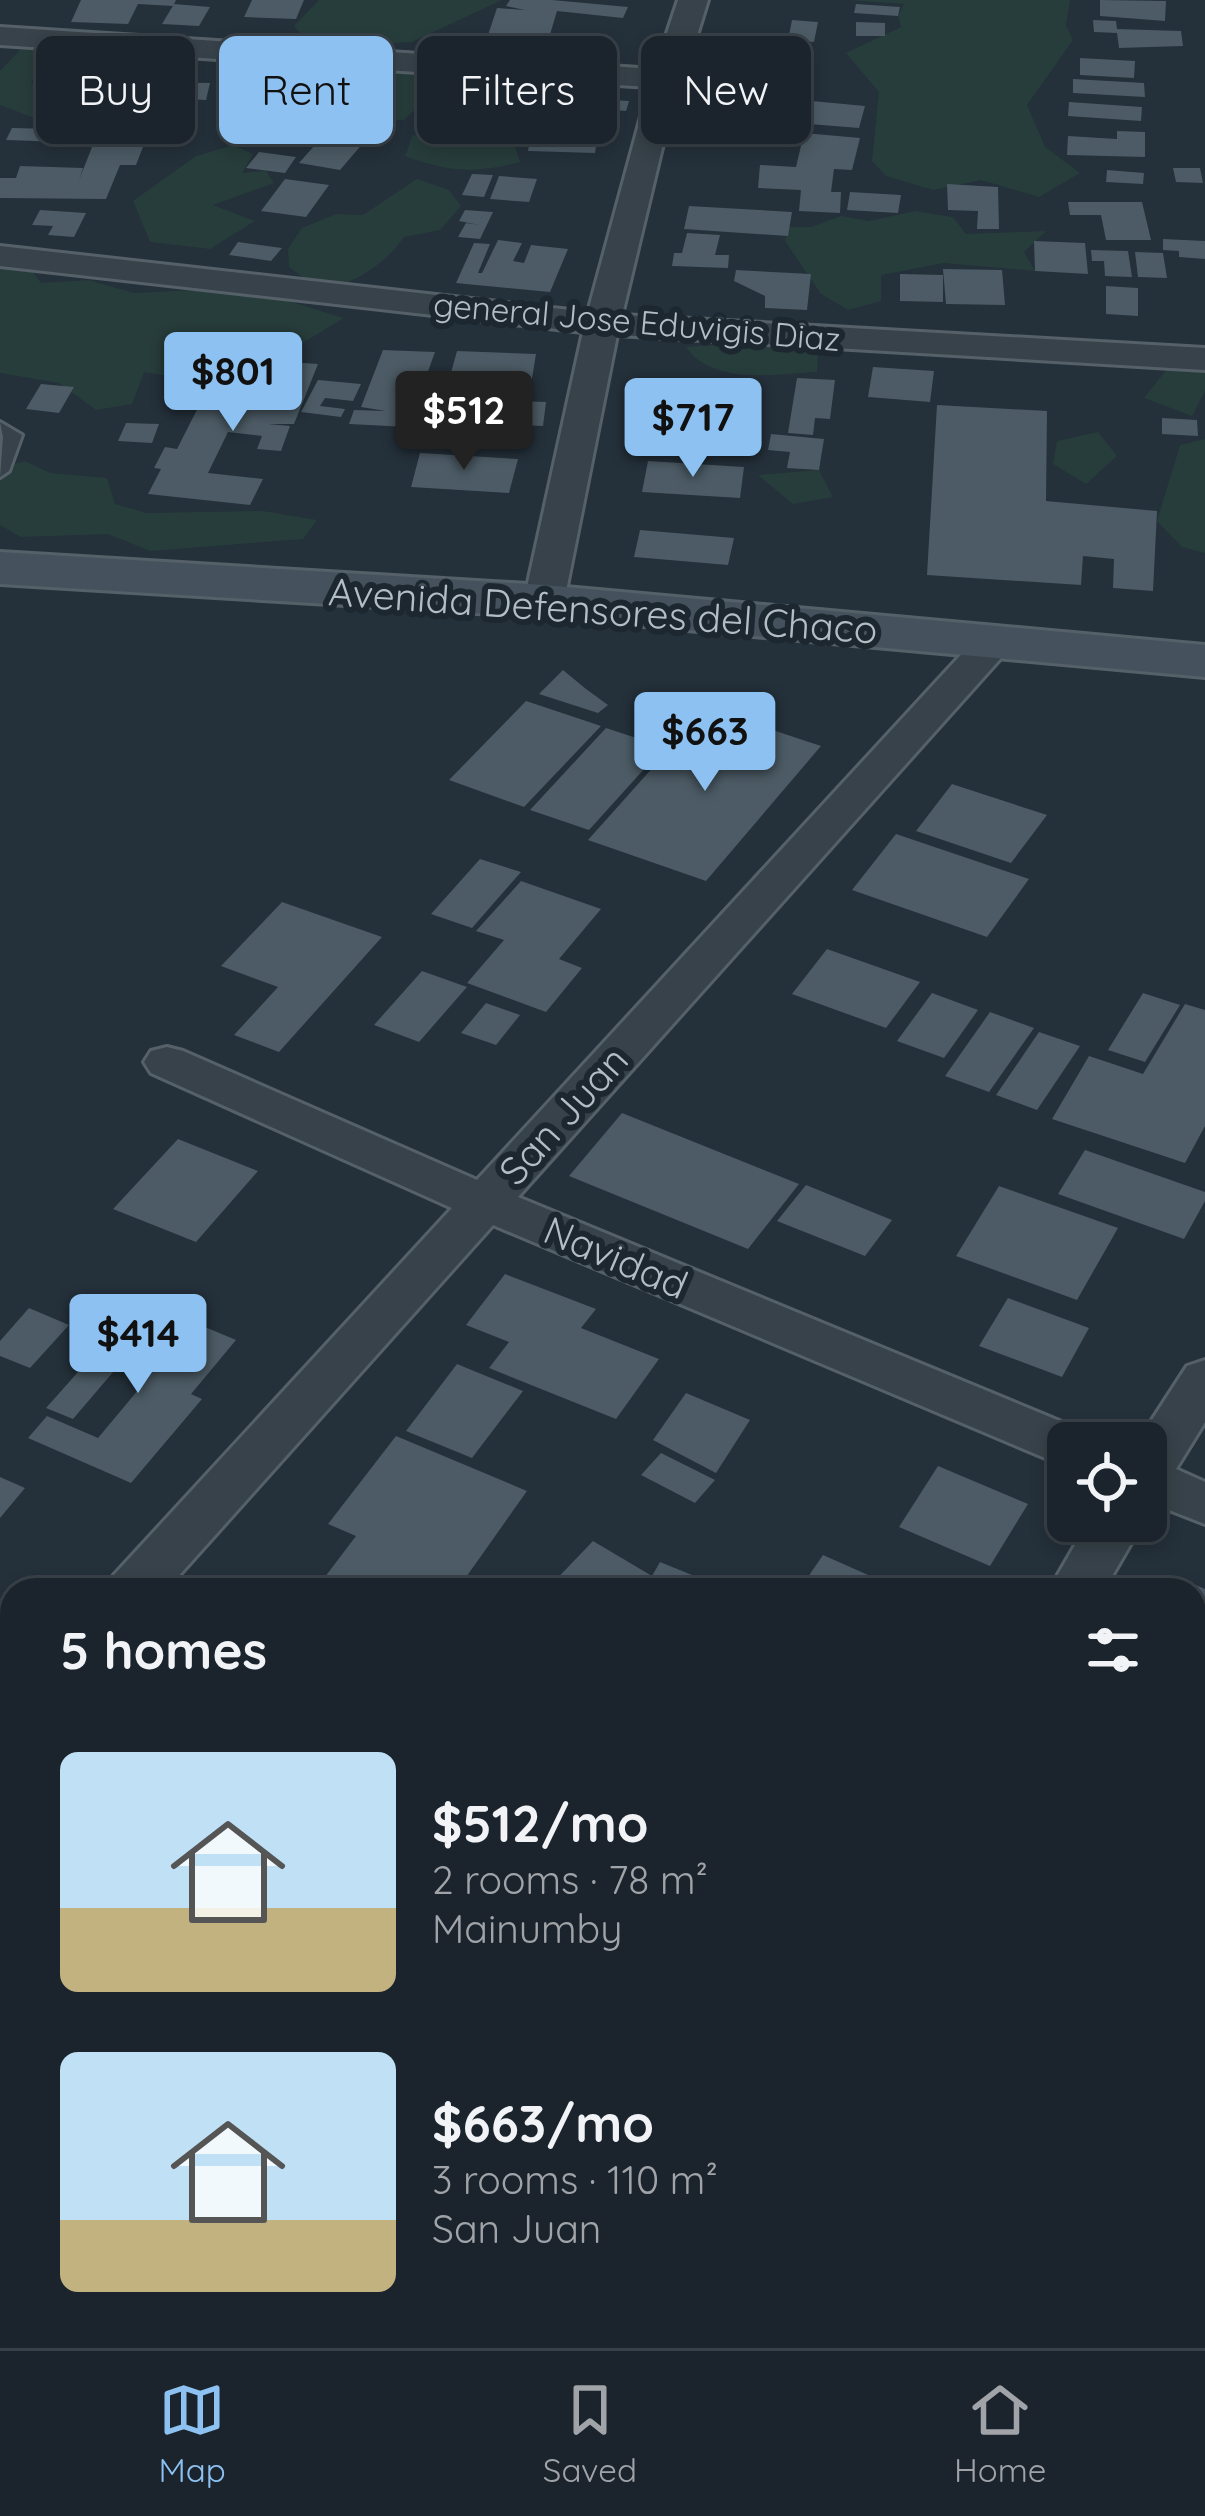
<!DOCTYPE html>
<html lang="en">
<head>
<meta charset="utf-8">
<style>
	:root { --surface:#1b242c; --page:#283038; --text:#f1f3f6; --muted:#a0a4a9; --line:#394148; --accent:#8cc1f1 }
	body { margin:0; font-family:Quicksand,sans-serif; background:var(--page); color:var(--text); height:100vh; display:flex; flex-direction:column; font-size:45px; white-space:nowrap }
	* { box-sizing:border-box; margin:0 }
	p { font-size:39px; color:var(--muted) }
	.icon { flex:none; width:66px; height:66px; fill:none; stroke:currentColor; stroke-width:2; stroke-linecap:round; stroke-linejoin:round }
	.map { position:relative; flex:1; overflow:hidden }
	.details { position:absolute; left:0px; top:1578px; width:1206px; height:771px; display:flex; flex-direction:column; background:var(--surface); border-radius:36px 36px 0 0; box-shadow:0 6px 18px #0003,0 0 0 3px var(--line) }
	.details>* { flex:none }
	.hud { position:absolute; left:36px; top:36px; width:1134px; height:108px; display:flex; gap:24px }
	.fabs { position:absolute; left:1047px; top:1422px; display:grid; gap:24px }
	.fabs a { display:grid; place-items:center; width:120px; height:120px; border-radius:18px; background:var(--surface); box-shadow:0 6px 18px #0003,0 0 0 3px var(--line); font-size:60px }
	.price { position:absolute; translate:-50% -102px; padding:0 27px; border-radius:12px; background:var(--accent); color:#111; font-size:39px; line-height:78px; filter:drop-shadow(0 3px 6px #0008) }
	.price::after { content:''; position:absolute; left:50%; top:72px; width:36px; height:27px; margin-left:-18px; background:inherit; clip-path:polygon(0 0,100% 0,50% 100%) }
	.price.selected { background:#222; color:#fff }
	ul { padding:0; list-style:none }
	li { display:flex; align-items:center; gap:36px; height:300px; padding:0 60px }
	li span { display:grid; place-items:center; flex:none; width:336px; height:240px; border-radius:18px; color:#555 }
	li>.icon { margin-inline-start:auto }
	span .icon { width:144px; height:144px; fill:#fffc; stroke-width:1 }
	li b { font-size:51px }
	h2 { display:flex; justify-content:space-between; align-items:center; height:144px; padding:0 60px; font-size:51px }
	.chip { padding:0 42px; border-radius:18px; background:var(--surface); box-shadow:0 6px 18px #0003,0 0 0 3px var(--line); font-size:42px; line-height:108px }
	.chip.selected { background:var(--accent); color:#111 }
	.tab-bar { display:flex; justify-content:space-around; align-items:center; height:168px; border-top:3px solid var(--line); background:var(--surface); font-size:33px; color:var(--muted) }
	.tab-bar a { display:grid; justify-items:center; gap:6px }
	.tab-bar .selected { color:var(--accent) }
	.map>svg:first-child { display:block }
	.green { fill:#273d3b }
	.building { fill:#4c5b65 }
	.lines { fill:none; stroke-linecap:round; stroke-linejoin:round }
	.service-casing { stroke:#556068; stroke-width:6 }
	.minor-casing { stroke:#556068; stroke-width:6 }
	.secondary-casing { stroke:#556068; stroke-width:6 }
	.service { fill:#37424a; fill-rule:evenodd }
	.minor { fill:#37424a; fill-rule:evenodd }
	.secondary { fill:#45515d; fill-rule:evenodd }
	.labels { text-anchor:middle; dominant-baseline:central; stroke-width:12; stroke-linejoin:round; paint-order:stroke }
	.far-street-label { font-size:33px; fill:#b2bdc6; stroke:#1c272f }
	.street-label { font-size:39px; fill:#b2bdc6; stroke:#1c272f }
</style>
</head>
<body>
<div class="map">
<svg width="1205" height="2348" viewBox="0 0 1205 2348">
	<rect width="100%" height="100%" fill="#24303a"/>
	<g class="green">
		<polygon points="319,0 502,0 412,42 313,48 294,26"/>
		<polygon points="848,0 1070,0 1066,25 1073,40 1027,105 1045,147 1080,173 1039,197 981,180 933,190 886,176 872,161 879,92 846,53 901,27 898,16 904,4"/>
		<polygon points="52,40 71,47 31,82 42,95 68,100 69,108 42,121 0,105 0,71 21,49"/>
		<polygon points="353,54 386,60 405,72 459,70 490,78 485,103 465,108 428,96 404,120 351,119 297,137 279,129 298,86"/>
		<path d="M413,135L515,146L520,162C477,174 446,172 405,156Z"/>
		<polygon points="233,145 253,154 242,173 266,171 274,183 213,205 255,221 210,249 150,242 133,201 196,156"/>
		<path d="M417,179L449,190L461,206L440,230L404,237C388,261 345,295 314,284C306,281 296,272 289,267L288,249L302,228L336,214L363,215Z"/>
		<polygon points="915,211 953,217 966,234 1046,231 1024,252 1035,271 944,263 881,275 881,301 848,310 821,294 785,241 789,227 811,227 841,216 869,221"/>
		<polygon points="0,265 31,269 41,283 88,280 134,293 215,289 288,301 344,318 231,386 144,372 132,404 96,410 59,383 0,373"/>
		<path d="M791,339L818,356L817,372C778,374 712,386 686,347Z"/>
		<polygon points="1171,364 1205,365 1205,391 1192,416 1144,398"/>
		<polygon points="1098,432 1117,456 1086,484 1053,464 1057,441"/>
		<polygon points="1205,439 1205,553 1182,547 1157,521 1180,445"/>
		<polygon points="25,461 50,473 107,478 115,504 147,513 263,511 317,520 303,539 150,551 108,534 21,537 0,525 0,468"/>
		<polygon points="819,470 833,497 793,504 758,475"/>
	</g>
	<g class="building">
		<polygon points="81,0 176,0 173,6 138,4 128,24 71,22"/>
		<polygon points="252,0 304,0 296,19 244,17"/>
		<polygon points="510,0 552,0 628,7 623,18 557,11 549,38 488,35 497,8 525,10 506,6"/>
		<polygon points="1100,0 1166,1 1165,21 1100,16"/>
		<polygon points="174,4 210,7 199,26 162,24"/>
		<polygon points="856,4 900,7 898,16 854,13"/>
		<polygon points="792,20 818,22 814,42 788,40"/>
		<polygon points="1093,20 1116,21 1117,29 1181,31 1183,46 1119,48 1117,33 1094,32"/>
		<polygon points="856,22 885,23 885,36 856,36"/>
		<polygon points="530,43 597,48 591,67 523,62"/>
		<polygon points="1080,58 1135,61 1134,78 1080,75"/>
		<polygon points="752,62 810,64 809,81 751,79"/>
		<polygon points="76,66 152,73 150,82 210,83 206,100 183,99 173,132 96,130 102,113 134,113 139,99 115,99 119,84 115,93 62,90"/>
		<polygon points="1073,79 1144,83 1145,97 1073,93"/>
		<polygon points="514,92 579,94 577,109 594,110 597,99 629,101 626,111 602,109 595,153 528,151 535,108 511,107"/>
		<polygon points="739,97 812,101 865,106 859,128 734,118"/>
		<polygon points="1069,102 1142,107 1141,121 1068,116"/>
		<polygon points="12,128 96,130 91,143 6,140"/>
		<polygon points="330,128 370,135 340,170 299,163"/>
		<polygon points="1117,131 1145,132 1145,157 1067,155 1068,136 1117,139"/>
		<polygon points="98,132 148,134 136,165 120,165 106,199 0,198 0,178 16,178 20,166 83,168 79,180"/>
		<polygon points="804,133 860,138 852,170 834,169 831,192 841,192 840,213 799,211 801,190 758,188 760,165 796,167"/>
		<polygon points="259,152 274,154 296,157 285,173 246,168"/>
		<polygon points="1173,168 1200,168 1203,183 1176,182"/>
		<polygon points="1107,170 1144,173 1143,184 1106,182"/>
		<polygon points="472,174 493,175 484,197 462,195"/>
		<polygon points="499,176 537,179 529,202 490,199"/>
		<polygon points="285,179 329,185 306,217 261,211"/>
		<polygon points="947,184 998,187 999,229 977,229 978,211 948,210"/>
		<polygon points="850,192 901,195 898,213 847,210"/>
		<polygon points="1068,202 1142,202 1151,240 1106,240 1101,215 1070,215"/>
		<polygon points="689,206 792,212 788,236 684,229"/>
		<polygon points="40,210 86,213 74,237 48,235 53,226 32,225"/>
		<polygon points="465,210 493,212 480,239 458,237 466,223 479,225 459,221"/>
		<polygon points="687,233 720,235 715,255 729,255 728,268 672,266 674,253 682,253"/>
		<polygon points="1163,239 1205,241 1205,259 1179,257 1179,251 1163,250"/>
		<polygon points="498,240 522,243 513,261 524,263 531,245 568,249 550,292 456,283 474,243 490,244 478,273 482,273"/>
		<polygon points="1034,241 1085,243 1088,274 1035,271"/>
		<polygon points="238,242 282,248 271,261 229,255"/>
		<polygon points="1091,250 1128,251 1132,277 1105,276 1104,261 1092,261"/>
		<polygon points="1135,252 1163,253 1167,278 1138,277"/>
		<polygon points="943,269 1002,270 1005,305 946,304"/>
		<polygon points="736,270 811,274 807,310 765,308 765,296 734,281"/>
		<polygon points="900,274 943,275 943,302 900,301"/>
		<polygon points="1106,286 1138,288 1138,316 1106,314"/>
		<polygon points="383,350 435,352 408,427 349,424 354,410 386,411 361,407"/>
		<polygon points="457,351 536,354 529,397 473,395 476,378 471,396 445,394"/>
		<polygon points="274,361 318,364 294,424 268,424 290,426 281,451 257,449 262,436 228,432 208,473 263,479 250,505 148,494 161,469 154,468 165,447 177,449 210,384 262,388"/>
		<polygon points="873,367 934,371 930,402 868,397"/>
		<polygon points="797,378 835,380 830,419 815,418 813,435 788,433"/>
		<polygon points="318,380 361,384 353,401 325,398 320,406 345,409 341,417 301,412"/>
		<polygon points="700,383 747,388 741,410 694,406"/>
		<polygon points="41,384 74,387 59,413 26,409"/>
		<polygon points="443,398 546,402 543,426 492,424 495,413 440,411"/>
		<polygon points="937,405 1047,411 1046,501 1157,511 1153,591 1113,588 1114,559 1083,556 1081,585 927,575"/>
		<polygon points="1162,418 1197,420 1198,436 1162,434"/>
		<polygon points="419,419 469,422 463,445 411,441"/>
		<polygon points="126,423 159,424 152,443 118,441"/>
		<polygon points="660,423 728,428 723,454 654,448"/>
		<polygon points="771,434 824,439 819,470 787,468 790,452 768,450"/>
		<polygon points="420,453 518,459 509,493 411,487"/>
		<polygon points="648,461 744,467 740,498 642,492"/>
		<polygon points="640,530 734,538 728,565 634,557"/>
		<polygon points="563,670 586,689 608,705 598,713 539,694"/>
		<polygon points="526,701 601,726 524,807 449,780"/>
		<polygon points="706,708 821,746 706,881 588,840"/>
		<polygon points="606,728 664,747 589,830 530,810"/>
		<polygon points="952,784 1047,815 1011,863 916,831"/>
		<polygon points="896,834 1029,879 987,937 852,890"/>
		<polygon points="480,859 521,872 472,928 431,914"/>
		<polygon points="521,881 601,909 559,959 582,968 546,1012 467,983 504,940 476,931"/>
		<polygon points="282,902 382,937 279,1052 234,1035 278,987 221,966"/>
		<polygon points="827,949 920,982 886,1028 792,994"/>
		<polygon points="422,971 467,987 419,1042 374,1025"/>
		<polygon points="932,993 978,1010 944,1058 897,1041"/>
		<polygon points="1143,993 1180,1005 1145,1062 1108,1050"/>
		<polygon points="486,1003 520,1015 496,1045 461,1033"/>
		<polygon points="1185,1004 1205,1010 1205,1126 1185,1163 1052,1119 1089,1056 1143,1074"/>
		<polygon points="990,1012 1034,1028 989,1092 945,1076"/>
		<polygon points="1039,1032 1080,1046 1037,1110 996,1095"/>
		<polygon points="622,1113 799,1184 748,1249 569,1176"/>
		<polygon points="178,1139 258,1171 196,1242 113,1209"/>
		<polygon points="1085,1150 1205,1192 1205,1201 1184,1239 1058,1194"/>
		<polygon points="806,1185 892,1220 865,1256 777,1221"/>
		<polygon points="999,1186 1118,1228 1077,1300 956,1256"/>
		<polygon points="505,1274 596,1309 581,1328 659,1359 616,1419 489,1368 509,1342 466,1325"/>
		<polygon points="1008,1298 1089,1328 1062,1377 979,1346"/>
		<polygon points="29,1308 69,1325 30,1368 0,1356 0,1341"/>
		<polygon points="162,1309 236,1340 191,1394 202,1399 131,1483 28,1438 47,1416 98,1438 149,1377 120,1364 73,1419 46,1408 95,1353 116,1362"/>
		<polygon points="457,1364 523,1391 472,1458 406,1431"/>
		<polygon points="686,1393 750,1420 716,1473 653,1440"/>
		<polygon points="396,1436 527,1491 457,1590 315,1590 356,1536 328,1524"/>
		<polygon points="661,1453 715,1480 695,1503 641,1475"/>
		<polygon points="938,1466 1028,1504 990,1566 899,1527"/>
		<polygon points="0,1477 25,1488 0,1518"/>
		<polygon points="593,1541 652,1576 660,1562 729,1590 644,1590 652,1576 640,1590 546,1590"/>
		<polygon points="823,1555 902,1590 799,1590"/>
		<polygon points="1186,1581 1205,1589 1205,1847 1194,1869 1194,1590 1180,1590"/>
		<polygon points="1194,1878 1205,1883 1205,1945 1194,1940"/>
		<polygon points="12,1945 12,2142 0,2159 0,1982 10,1969 0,1960"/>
		<polygon points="0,2159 12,2165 12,2211 0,2205"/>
		<polygon points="832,2337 980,2337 975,2348 826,2348"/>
		<polygon points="986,2337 1189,2337 1184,2348 1007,2348"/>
	</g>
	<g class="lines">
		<defs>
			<polygon id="service" points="0,422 22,435 9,471 0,477 3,437"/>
			<g id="minor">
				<polygon points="678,0 708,0 662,148 622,315 1205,348 1205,370 617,335 564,601 558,609 530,609 524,601 583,332 0,266 0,246 588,312 649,87 0,45 0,27 655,69"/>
				<polygon points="995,629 1009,633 1015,641 1009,649 518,1197 1086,1432 1092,1443 1068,1443 1068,1466 1050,1460 493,1225 166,1590 106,1590 114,1575 452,1208 151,1073 144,1062 151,1051 167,1047 183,1051 477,1180 981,633"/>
				<polygon points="1205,1360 1205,1422 1176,1469 1205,1482 1205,1524 1146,1501 1146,1443 1137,1443 1187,1366"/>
				<polygon points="1089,1521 1144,1521 1104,1590 1049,1590"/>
				<polygon points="12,1701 12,1756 0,1760 0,1705"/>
				<polygon points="591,2337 659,2337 654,2348 586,2348"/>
			</g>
			<polygon id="secondary" points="0,552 544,585 1205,645 1205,677 544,617 0,584"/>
		</defs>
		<use href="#service" class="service-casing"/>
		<use href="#minor" class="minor-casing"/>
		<use href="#secondary" class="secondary-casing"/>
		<use href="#service" class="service"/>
		<use href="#minor" class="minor"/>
		<use href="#secondary" class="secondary"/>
	</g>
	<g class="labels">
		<g class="far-street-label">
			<text transform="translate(637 321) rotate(5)">general Jose Eduvigis Diaz</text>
		</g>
		<g class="street-label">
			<text transform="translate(603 610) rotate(4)">Avenida Defensores del Chaco</text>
			<text transform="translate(563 1115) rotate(-48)">San Juan</text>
			<text transform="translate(616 1257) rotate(23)">Navidad</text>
		</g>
	</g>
</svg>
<div class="fabs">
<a><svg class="icon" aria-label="locate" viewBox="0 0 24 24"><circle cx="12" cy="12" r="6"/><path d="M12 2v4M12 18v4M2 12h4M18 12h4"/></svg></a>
</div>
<b class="price" style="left:233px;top:434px">$801</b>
<b class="price selected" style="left:464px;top:473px">$512</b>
<b class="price" style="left:693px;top:480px">$717</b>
<b class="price" style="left:705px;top:794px">$663</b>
<b class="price" style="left:138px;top:1396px">$414</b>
<div class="hud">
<a class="chip">Buy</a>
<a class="chip selected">Rent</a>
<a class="chip">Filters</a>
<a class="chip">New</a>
</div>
<section class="details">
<h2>5 homes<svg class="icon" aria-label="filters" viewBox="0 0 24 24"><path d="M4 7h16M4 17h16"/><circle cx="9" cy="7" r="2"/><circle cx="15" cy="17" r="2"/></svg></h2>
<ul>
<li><span style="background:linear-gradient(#bfe0f5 65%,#c2b280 0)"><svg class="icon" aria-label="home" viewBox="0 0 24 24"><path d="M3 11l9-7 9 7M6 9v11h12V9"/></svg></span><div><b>$512/mo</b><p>2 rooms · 78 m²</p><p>Mainumby</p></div></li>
<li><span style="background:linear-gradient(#bfe0f5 70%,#c2b280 0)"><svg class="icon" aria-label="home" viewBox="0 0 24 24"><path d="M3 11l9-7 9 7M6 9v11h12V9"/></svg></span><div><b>$663/mo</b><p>3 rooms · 110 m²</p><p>San Juan</p></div></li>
</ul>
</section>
</div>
<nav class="tab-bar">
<a class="selected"><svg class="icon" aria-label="map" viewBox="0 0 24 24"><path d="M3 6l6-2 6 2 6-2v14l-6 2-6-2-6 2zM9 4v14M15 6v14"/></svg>Map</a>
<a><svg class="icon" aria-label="saved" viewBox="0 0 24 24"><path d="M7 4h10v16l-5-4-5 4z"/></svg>Saved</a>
<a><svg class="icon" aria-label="home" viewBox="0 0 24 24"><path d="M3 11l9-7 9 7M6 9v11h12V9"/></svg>Home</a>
</nav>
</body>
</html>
